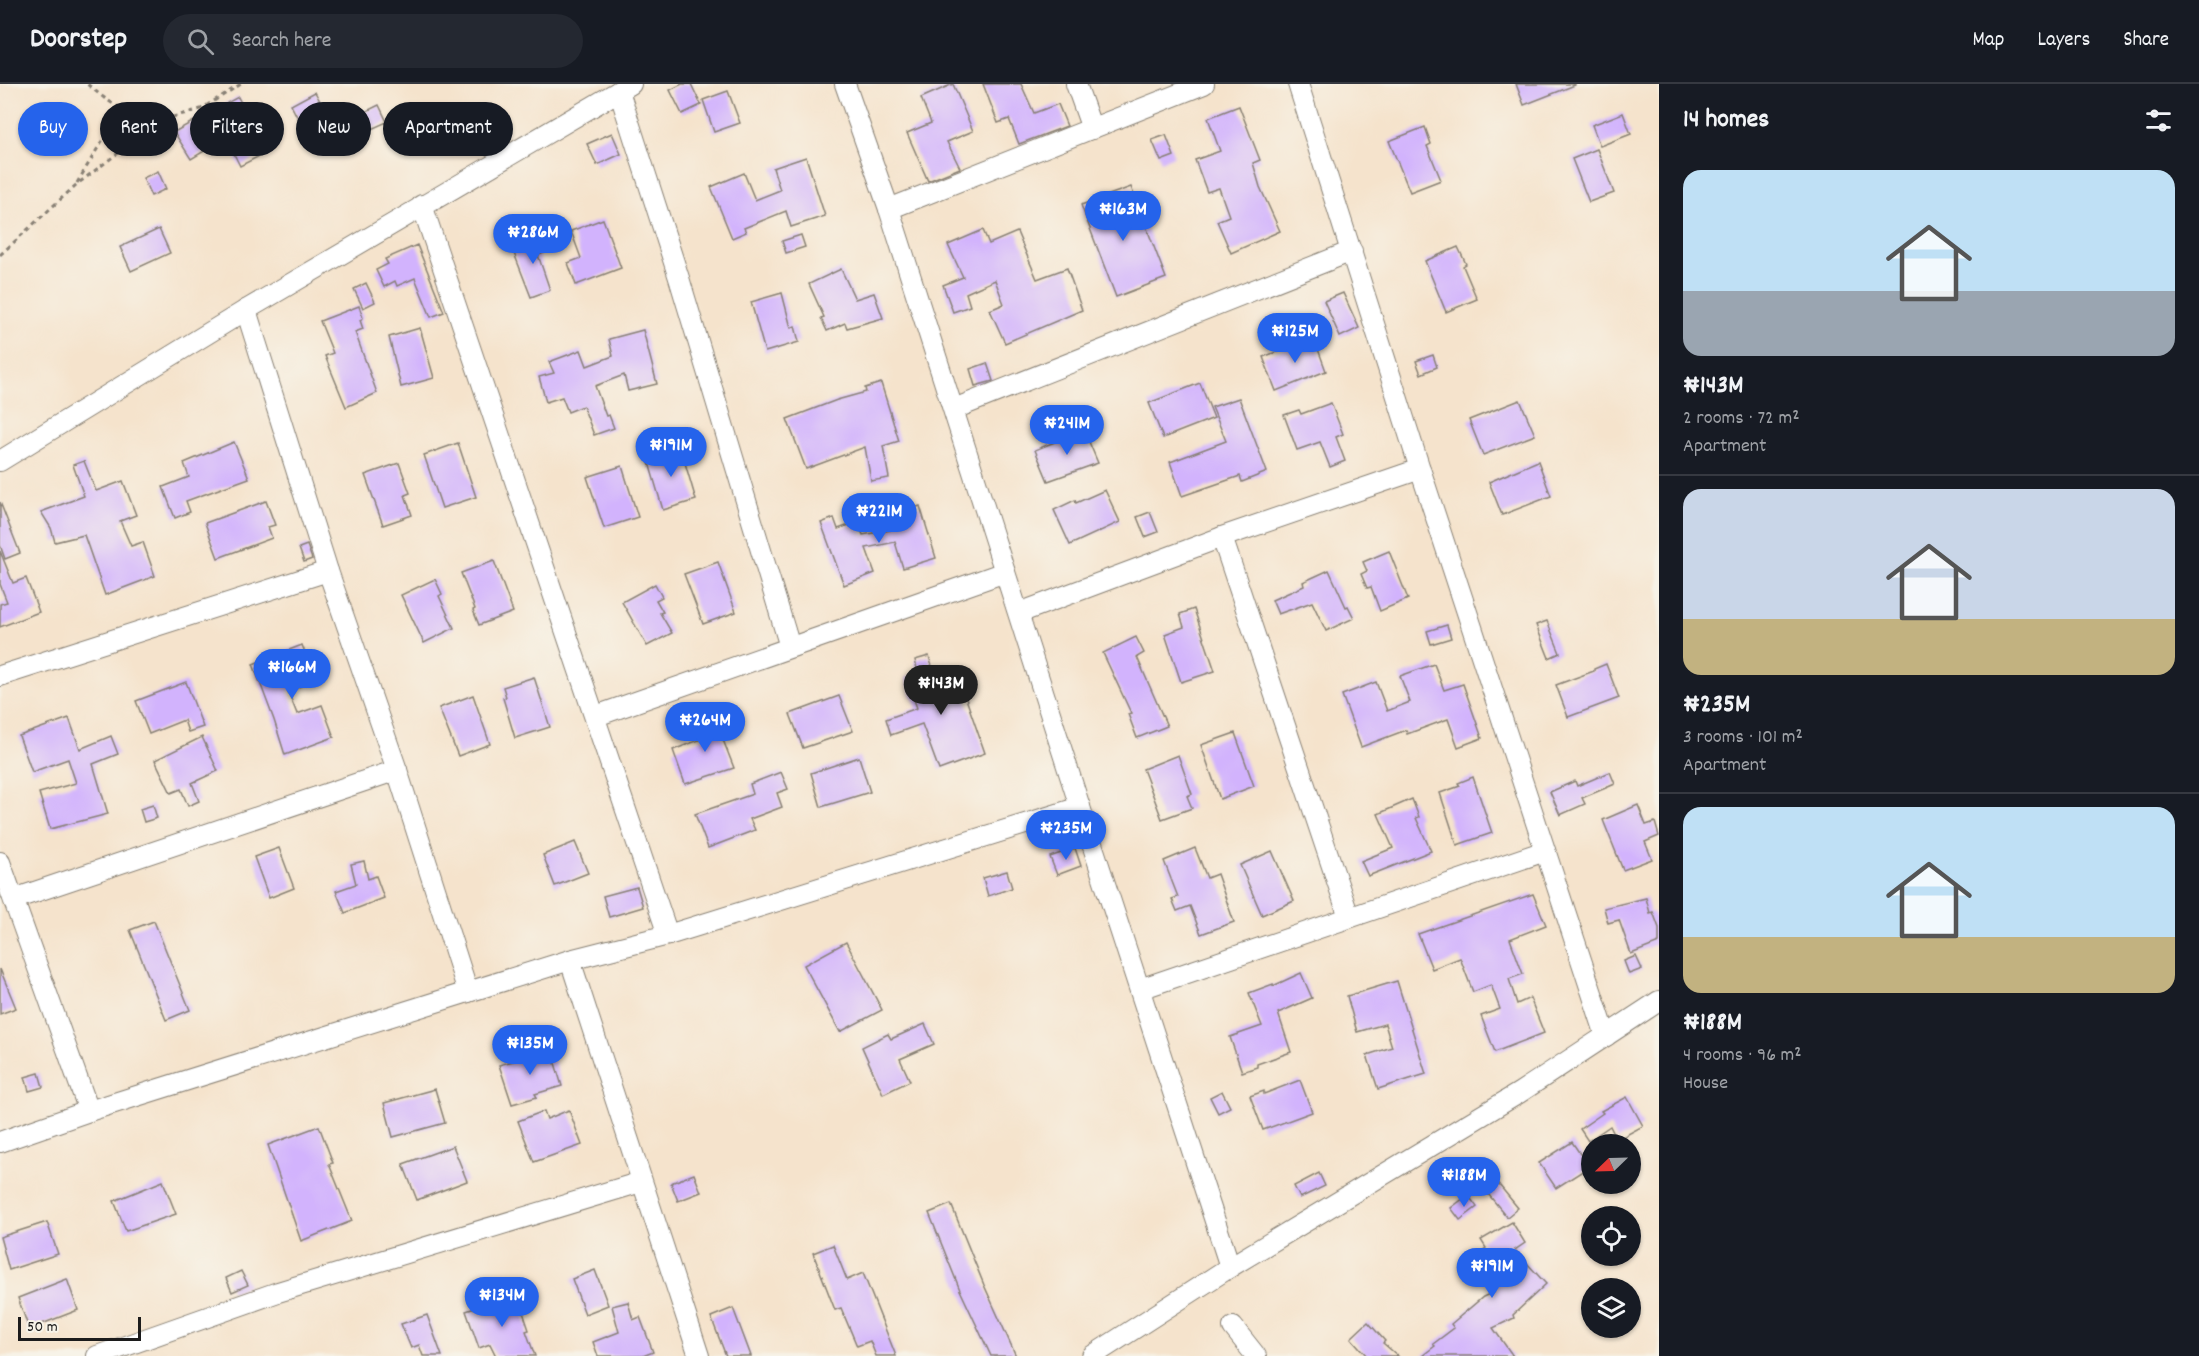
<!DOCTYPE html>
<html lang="en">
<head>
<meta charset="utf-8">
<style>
	:root { --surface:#171b24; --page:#242831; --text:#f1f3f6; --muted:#9ea1a6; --line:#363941; --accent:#2563eb }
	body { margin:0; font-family:Dekko,sans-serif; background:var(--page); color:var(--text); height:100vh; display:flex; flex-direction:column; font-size:22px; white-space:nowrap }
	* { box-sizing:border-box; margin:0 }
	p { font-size:20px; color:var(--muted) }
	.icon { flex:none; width:33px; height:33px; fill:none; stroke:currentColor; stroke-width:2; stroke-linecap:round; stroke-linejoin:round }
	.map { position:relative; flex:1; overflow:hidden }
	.sheet { display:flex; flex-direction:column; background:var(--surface); width:540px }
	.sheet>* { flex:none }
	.hud { position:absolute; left:18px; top:18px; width:570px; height:54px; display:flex; gap:12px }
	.needle { width:39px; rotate:247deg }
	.buttons { position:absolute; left:1581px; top:1050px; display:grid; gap:12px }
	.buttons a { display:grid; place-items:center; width:60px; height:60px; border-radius:50%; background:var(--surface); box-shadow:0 2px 4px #0004; font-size:30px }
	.scale { position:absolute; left:18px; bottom:15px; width:123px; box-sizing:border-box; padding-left:6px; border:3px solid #1c1c1c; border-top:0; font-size:16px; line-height:21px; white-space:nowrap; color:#1c1c1c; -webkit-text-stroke:4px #f7f3e8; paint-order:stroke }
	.price { position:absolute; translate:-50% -51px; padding:0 14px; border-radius:21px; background:var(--accent); color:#fff; font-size:20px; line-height:39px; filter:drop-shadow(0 2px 3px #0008) }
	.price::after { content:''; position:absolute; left:50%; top:36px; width:18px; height:14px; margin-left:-9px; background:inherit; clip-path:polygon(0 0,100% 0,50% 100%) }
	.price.selected { background:#222; color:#fff }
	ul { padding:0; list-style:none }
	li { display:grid; align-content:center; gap:12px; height:318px; padding:0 24px }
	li+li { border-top:2px solid var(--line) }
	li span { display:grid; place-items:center; height:186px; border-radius:18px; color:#555 }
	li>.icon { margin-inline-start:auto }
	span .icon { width:108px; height:108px; fill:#fffc; stroke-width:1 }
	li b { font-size:26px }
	h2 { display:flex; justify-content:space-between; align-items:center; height:72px; padding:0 24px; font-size:26px }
	.tag { padding:0 21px; border-radius:27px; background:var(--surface); box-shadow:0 2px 4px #0004; font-size:21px; line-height:54px }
	.tag.selected { background:var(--accent); color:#fff }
	header { display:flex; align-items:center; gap:36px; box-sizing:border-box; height:84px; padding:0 30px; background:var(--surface); border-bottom:2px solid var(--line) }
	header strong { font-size:28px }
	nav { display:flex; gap:33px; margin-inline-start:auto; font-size:21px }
	.search { width:420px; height:54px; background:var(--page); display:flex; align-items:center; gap:15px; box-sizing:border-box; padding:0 21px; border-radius:33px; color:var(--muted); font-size:22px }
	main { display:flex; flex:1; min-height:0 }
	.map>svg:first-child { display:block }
	.building { fill:#d2b3fd }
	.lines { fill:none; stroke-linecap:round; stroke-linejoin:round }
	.minor-casing { stroke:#888074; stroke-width:22 }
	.path { stroke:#888074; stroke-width:3; stroke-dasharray:4.5 4.5; stroke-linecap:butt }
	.minor { stroke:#fff; stroke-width:20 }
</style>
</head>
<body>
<header>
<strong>Doorstep</strong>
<div class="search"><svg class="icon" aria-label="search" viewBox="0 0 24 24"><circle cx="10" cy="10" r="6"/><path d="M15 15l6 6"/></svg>Search here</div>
<nav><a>Map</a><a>Layers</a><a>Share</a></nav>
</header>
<main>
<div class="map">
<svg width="1659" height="1272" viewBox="0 0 1659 1272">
	<rect width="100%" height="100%" fill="#f7f3e8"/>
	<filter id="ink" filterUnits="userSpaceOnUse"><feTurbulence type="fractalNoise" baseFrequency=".0167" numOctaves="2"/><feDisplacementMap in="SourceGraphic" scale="12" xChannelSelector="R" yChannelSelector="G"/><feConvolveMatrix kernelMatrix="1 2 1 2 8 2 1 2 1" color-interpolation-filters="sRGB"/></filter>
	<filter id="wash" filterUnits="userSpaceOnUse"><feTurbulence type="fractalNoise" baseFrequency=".008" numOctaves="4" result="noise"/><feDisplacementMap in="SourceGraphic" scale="24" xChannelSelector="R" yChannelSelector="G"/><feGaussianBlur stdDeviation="1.35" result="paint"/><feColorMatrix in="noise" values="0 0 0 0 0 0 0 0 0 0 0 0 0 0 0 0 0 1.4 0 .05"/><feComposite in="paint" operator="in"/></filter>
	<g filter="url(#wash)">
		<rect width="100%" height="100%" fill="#f5e3cc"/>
		<g id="blocks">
			<g class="building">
				<polygon points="682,0 691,0 701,21 682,30 670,6"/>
				<polygon points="953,0 973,47 947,58 960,84 928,97 907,49 931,39 921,14"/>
				<polygon points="983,0 1021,0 1034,29 1058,20 1067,42 1019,60 1009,35 998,39"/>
				<polygon points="1516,0 1575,0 1575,1 1524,21"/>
				<polygon points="728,7 740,39 714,48 703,16"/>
				<polygon points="315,8 331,37 306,50 291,21"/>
				<polygon points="238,13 254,44 257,43 269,67 240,82 226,54 191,75 174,48"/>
				<polygon points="379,21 387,38 349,55 342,39"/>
				<polygon points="1239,22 1260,76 1253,79 1260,103 1280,147 1231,169 1217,137 1229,132 1219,104 1207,108 1195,76 1220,67 1208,34"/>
				<polygon points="1623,29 1631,50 1600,62 1592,41"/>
				<polygon points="1425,43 1431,60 1427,62 1441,96 1410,108 1389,57"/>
				<polygon points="612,49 621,70 597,81 587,60"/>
				<polygon points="1166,51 1174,72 1161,77 1152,56"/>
				<polygon points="1597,65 1614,109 1589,118 1572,75"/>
				<polygon points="806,73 825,132 791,143 786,127 744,144 746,148 732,154 711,103 744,89 755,116 780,106 773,84"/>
				<polygon points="158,87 166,105 151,112 143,94"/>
				<polygon points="1131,103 1166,194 1116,213 1081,121"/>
				<polygon points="603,135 621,184 576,201 568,179 581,174 571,147"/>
				<polygon points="159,145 170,169 131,187 120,163"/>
				<polygon points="983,146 989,160 1017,148 1037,195 1067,184 1082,226 1005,259 990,226 1004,220 995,196 966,209 970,222 953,228 943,201 963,193 948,161"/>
				<polygon points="801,151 805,163 786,169 782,157"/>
				<polygon points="546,152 552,166 538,171 550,206 531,213 512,164"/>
				<polygon points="417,161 444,228 431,233 415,194 397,202 395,197 384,203 376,186 388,180 385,175"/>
				<polygon points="1458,163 1466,180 1463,182 1477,215 1446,228 1425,177"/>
				<polygon points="841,185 855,215 874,209 883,234 847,244 845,239 827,247 821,234 824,233 809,200"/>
				<polygon points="366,199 375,218 363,224 354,205"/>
				<polygon points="782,209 791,244 795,242 799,258 765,268 751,218"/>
				<polygon points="1343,209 1359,244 1340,253 1324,217"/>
				<polygon points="359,222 363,234 360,236 363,245 355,248 377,309 346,323 325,272 333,269 320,237"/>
				<polygon points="420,244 434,294 401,303 389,253"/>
				<polygon points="643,246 657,300 628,307 624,291 595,302 606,332 609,331 614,344 594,351 583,322 568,328 562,313 546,318 539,293 554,289 549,278 581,266 587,282 613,272 609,255"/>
				<polygon points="1314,254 1326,287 1276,307 1263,273"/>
				<polygon points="1433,271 1437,283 1421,290 1416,277"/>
				<polygon points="987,279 993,297 975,302 970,285"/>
				<polygon points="881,299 899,357 883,362 889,394 871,397 865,363 806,385 787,335 837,316 866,308 865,304"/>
				<polygon points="1200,299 1214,334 1163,354 1149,319"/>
				<polygon points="1239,314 1267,388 1242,398 1240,392 1182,412 1170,378 1226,357 1212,323"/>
				<polygon points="1520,316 1535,351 1483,371 1469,336"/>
				<polygon points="1331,319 1343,350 1336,353 1345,377 1330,383 1320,358 1297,366 1284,331 1299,326 1301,330"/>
				<polygon points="1084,346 1098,379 1048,397 1035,366"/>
				<polygon points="234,358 249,394 186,417 190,428 175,434 163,403 189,393 184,379"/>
				<polygon points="458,359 476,413 442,424 424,371"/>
				<polygon points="680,362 696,416 663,426 647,372"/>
				<polygon points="84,377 96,407 123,397 136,431 120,437 131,462 143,458 155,492 105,511 84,451 55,458 51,444 41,428 84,412 73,381"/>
				<polygon points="1538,377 1551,412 1502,431 1489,398"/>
				<polygon points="399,379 410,409 405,411 412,431 383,441 365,391"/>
				<polygon points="622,382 638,433 604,444 587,393"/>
				<polygon points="1105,406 1120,438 1070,461 1054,426 1075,416 1076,419"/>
				<polygon points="266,417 275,441 268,443 272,454 218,474 205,439"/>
				<polygon points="0,418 20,469 5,475 0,461"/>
				<polygon points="920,422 936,474 903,484 895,458 866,464 875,489 844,501 821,439 834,434 838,445 858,438 863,451 890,446 886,433"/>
				<polygon points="1150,428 1158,448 1145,453 1137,433"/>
				<polygon points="307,461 312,475 304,478 299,464"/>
				<polygon points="0,467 13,499 26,494 39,528 0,543 0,520 7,518 0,500"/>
				<polygon points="1389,467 1408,515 1380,527 1371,503 1367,504 1361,490 1367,487 1363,478"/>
				<polygon points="494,477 513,528 479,541 473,526 475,525 461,489"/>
				<polygon points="718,478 736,528 703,540 684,490"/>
				<polygon points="1329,486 1346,523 1348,522 1354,534 1326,547 1312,518 1278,530 1272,516 1304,502 1303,498"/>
				<polygon points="435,495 442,510 439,512 454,544 424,559 401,511"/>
				<polygon points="655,500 662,513 656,516 663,528 660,529 672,549 647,562 622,518"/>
				<polygon points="1194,525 1215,587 1181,598 1165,550 1184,543 1180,530"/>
				<polygon points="1547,537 1560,569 1549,574 1536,541"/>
				<polygon points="1447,541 1451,554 1431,560 1427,547"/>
				<polygon points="1136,553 1144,569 1137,573 1167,642 1137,654 1128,630 1131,629 1103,569"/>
				<polygon points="302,561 316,596 288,607 297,630 322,621 334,653 285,671 274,636 253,580"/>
				<polygon points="929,572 935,593 956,586 985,669 939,686 922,640 891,651 886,635 917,624 906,594 918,589 915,576"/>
				<polygon points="1434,580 1444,606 1463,600 1482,654 1458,663 1448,635 1407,650 1406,646 1361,663 1342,611 1376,598 1387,627 1410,618 1400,592"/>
				<polygon points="1606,580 1619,614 1568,633 1556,601 1594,587 1594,585"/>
				<polygon points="534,593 550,643 515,654 503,614 506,613 503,603"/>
				<polygon points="186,598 203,643 188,648 184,636 149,650 136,617"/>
				<polygon points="473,611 490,660 458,672 439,624"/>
				<polygon points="839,612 853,647 803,664 790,630"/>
				<polygon points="718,631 724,646 720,648 734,684 685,700 673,666 704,654 698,639"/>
				<polygon points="69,634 80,665 111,652 118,670 93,680 108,730 50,745 39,709 76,699 68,675 32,688 19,652"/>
				<polygon points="1235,649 1254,702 1220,715 1201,661"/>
				<polygon points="202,653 218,687 192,699 199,717 188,722 181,705 171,709 155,676"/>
				<polygon points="1178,671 1192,710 1187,712 1192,724 1162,735 1143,685"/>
				<polygon points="859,673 870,708 821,723 811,689"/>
				<polygon points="781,688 788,705 777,709 782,723 750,735 755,746 708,764 695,730 753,710 750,700"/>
				<polygon points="1610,688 1615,700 1582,714 1585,720 1560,731 1550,708 1575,697 1577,702"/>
				<polygon points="1473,693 1492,749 1457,761 1440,709 1460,702 1458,699"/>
				<polygon points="1412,715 1419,733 1416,734 1431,767 1368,792 1361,777 1393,764 1378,730"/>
				<polygon points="153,721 157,734 144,738 140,725"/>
				<polygon points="1638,721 1646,741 1655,738 1659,752 1645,758 1652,775 1623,786 1603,736"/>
				<polygon points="575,758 588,789 555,802 543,771"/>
				<polygon points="279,764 294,804 269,814 254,773"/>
				<polygon points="1075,764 1081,782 1057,791 1050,773"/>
				<polygon points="1195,764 1207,794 1217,790 1234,838 1201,850 1190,822 1177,827 1172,815 1178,813 1164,777"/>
				<polygon points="1272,767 1294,817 1262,831 1240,781"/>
				<polygon points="364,777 368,795 376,792 384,814 345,829 336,807 356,800 351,780"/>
				<polygon points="1007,787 1012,804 988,812 983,794"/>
				<polygon points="637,803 643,823 609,833 603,812"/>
				<polygon points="1533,810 1546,841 1510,855 1523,890 1509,895 1517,920 1530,914 1544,949 1495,968 1481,932 1500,925 1491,901 1473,908 1460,874 1432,885 1418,850"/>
				<polygon points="1646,814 1650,829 1653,828 1659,844 1659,859 1631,870 1619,836 1608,839 1604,824"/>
				<polygon points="154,837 190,926 166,936 130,846"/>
				<polygon points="846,858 882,926 840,948 804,881"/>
				<polygon points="1636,872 1642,885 1629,890 1624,877"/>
				<polygon points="0,885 16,924 0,930"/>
				<polygon points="1301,889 1312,914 1278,929 1291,968 1257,980 1257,983 1242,988 1230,953 1262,942 1249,909 1273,900 1273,902"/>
				<polygon points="1397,897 1426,990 1378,1005 1367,971 1392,963 1385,940 1357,948 1347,912"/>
				<polygon points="925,940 934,960 900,975 910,997 883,1010 862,963 888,950 891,955"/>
				<polygon points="551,966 562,1002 535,1010 537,1013 512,1020 499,981"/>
				<polygon points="39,989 43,1003 29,1007 25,993"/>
				<polygon points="1300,996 1312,1028 1263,1046 1250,1012 1264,1007 1264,1010"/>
				<polygon points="435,1005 445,1039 393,1053 384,1019"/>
				<polygon points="1222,1007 1230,1023 1218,1029 1210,1013"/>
				<polygon points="1627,1013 1643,1042 1617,1056 1610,1042 1588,1057 1580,1045 1603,1029 1601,1027"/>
				<polygon points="569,1026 582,1061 534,1078 518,1037 544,1027 547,1035"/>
				<polygon points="319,1042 333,1079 329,1080 352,1137 301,1157 268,1061"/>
				<polygon points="1572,1058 1589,1083 1556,1104 1539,1079"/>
				<polygon points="453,1062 467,1097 417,1116 403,1080"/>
				<polygon points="1319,1089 1325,1102 1300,1114 1294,1102"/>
				<polygon points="694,1090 701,1108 678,1117 671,1099"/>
				<polygon points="1495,1096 1518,1124 1507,1133 1484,1105"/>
				<polygon points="163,1097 176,1130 126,1147 114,1117"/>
				<polygon points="1468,1111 1477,1123 1460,1136 1451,1124"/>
				<polygon points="951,1120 984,1201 1016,1272 991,1272 960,1206 929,1129"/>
				<polygon points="47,1138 58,1170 9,1186 0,1153"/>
				<polygon points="1512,1138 1525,1159 1515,1166 1546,1200 1513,1231 1514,1234 1493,1244 1513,1272 1422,1272 1435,1262 1433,1260 1454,1244 1451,1240 1483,1213 1494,1208 1469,1177 1486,1164 1481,1156"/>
				<polygon points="833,1161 847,1196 863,1189 896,1272 876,1272 870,1257 857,1262 841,1224 835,1226 813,1169"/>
				<polygon points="595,1186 608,1221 585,1230 572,1195"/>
				<polygon points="241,1187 248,1201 232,1208 226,1194"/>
				<polygon points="67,1195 78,1226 29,1245 18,1214"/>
				<polygon points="517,1210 529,1246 526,1247 535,1272 496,1272 490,1260 479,1264 466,1227"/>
				<polygon points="628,1218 633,1236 640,1233 653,1268 643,1272 598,1272 593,1258 619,1248 612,1222"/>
				<polygon points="733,1224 751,1272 726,1272 711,1233"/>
				<polygon points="427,1231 442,1272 423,1272 419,1261 411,1264 401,1240"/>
				<polygon points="1368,1238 1385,1257 1383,1259 1398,1272 1367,1272 1351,1254"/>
			</g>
		</g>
	</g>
	<g filter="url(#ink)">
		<use href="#blocks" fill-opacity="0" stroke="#888074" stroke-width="1.5"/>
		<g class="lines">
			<defs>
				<g id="minor">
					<polyline points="845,0 889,125 1080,723 1230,1183"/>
					<polyline points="1076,0 1092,45"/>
					<polyline points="1298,0 1420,385 1606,952"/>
					<polyline points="619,7 679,194 790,563"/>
					<polyline points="422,121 668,851"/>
					<polyline points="889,125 1204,0"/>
					<polyline points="246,226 328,487 397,686 468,908"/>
					<polyline points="954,325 1352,167"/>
					<polyline points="0,377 246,226 631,0"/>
					<polyline points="1222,453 1349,833"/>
					<polyline points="1019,529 1222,453 1420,385"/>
					<polyline points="0,592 328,487"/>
					<polyline points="596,632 1005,488"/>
					<polyline points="0,778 89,1027"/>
					<polyline points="14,815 397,686"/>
					<polyline points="570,876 699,1272"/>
					<polyline points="1140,905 1545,767"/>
					<polyline points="0,1058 89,1027 570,876 668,851 1080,723"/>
					<polyline points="1233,1243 1256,1272"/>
					<polyline points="97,1272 278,1208 641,1098"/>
					<polyline points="1092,1272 1230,1183 1519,1009 1659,917"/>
				</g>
			</defs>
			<use href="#minor" class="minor-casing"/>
			<g class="path">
				<polyline points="155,38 201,25 241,0"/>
				<polyline points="77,99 121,25"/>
				<path d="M0,171L76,101L155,41V38C145,29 131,29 119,23C107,17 98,9 87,0"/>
			</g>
			<use href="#minor" class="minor"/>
		</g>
	</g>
</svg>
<div class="buttons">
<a><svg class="needle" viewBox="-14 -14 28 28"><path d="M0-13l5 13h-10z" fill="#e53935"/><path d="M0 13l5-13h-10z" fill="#9ea1a6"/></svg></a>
<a><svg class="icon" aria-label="locate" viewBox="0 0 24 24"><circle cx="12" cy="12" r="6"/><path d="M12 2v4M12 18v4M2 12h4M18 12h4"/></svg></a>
<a><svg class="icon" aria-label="layers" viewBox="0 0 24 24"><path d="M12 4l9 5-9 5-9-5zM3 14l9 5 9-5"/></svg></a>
</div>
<div class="scale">50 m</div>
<b class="price" style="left:1123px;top:158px">₦163M</b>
<b class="price" style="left:533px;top:181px">₦286M</b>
<b class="price" style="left:1295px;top:280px">₦125M</b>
<b class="price" style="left:1067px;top:372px">₦241M</b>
<b class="price" style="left:671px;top:394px">₦191M</b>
<b class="price" style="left:879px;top:460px">₦221M</b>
<b class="price" style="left:292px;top:616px">₦166M</b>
<b class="price selected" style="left:941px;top:632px">₦143M</b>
<b class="price" style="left:705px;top:669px">₦264M</b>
<b class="price" style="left:1066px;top:777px">₦235M</b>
<b class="price" style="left:530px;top:992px">₦135M</b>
<b class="price" style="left:1464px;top:1124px">₦188M</b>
<b class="price" style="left:1492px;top:1215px">₦191M</b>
<b class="price" style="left:502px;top:1244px">₦134M</b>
<div class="hud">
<a class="tag selected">Buy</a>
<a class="tag">Rent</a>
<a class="tag">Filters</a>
<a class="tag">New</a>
<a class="tag">Apartment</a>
</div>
</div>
<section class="sheet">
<h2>14 homes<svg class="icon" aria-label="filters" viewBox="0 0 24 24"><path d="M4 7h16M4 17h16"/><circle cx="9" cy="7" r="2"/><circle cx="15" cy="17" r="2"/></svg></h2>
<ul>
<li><span style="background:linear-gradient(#bfe0f5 65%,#9aa5b1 0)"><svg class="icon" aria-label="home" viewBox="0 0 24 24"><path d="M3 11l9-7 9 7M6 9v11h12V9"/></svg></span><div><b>₦143M</b><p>2 rooms · 72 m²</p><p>Apartment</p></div></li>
<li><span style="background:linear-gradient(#c9d6e8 70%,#c2b280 0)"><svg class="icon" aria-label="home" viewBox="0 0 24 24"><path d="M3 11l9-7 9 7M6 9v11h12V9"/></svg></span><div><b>₦235M</b><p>3 rooms · 101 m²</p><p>Apartment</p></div></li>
<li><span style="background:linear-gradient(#bfe0f5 70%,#c2b280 0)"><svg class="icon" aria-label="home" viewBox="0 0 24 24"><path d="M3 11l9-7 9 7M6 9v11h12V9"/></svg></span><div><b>₦188M</b><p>4 rooms · 96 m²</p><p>House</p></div></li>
</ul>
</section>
</main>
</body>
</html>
